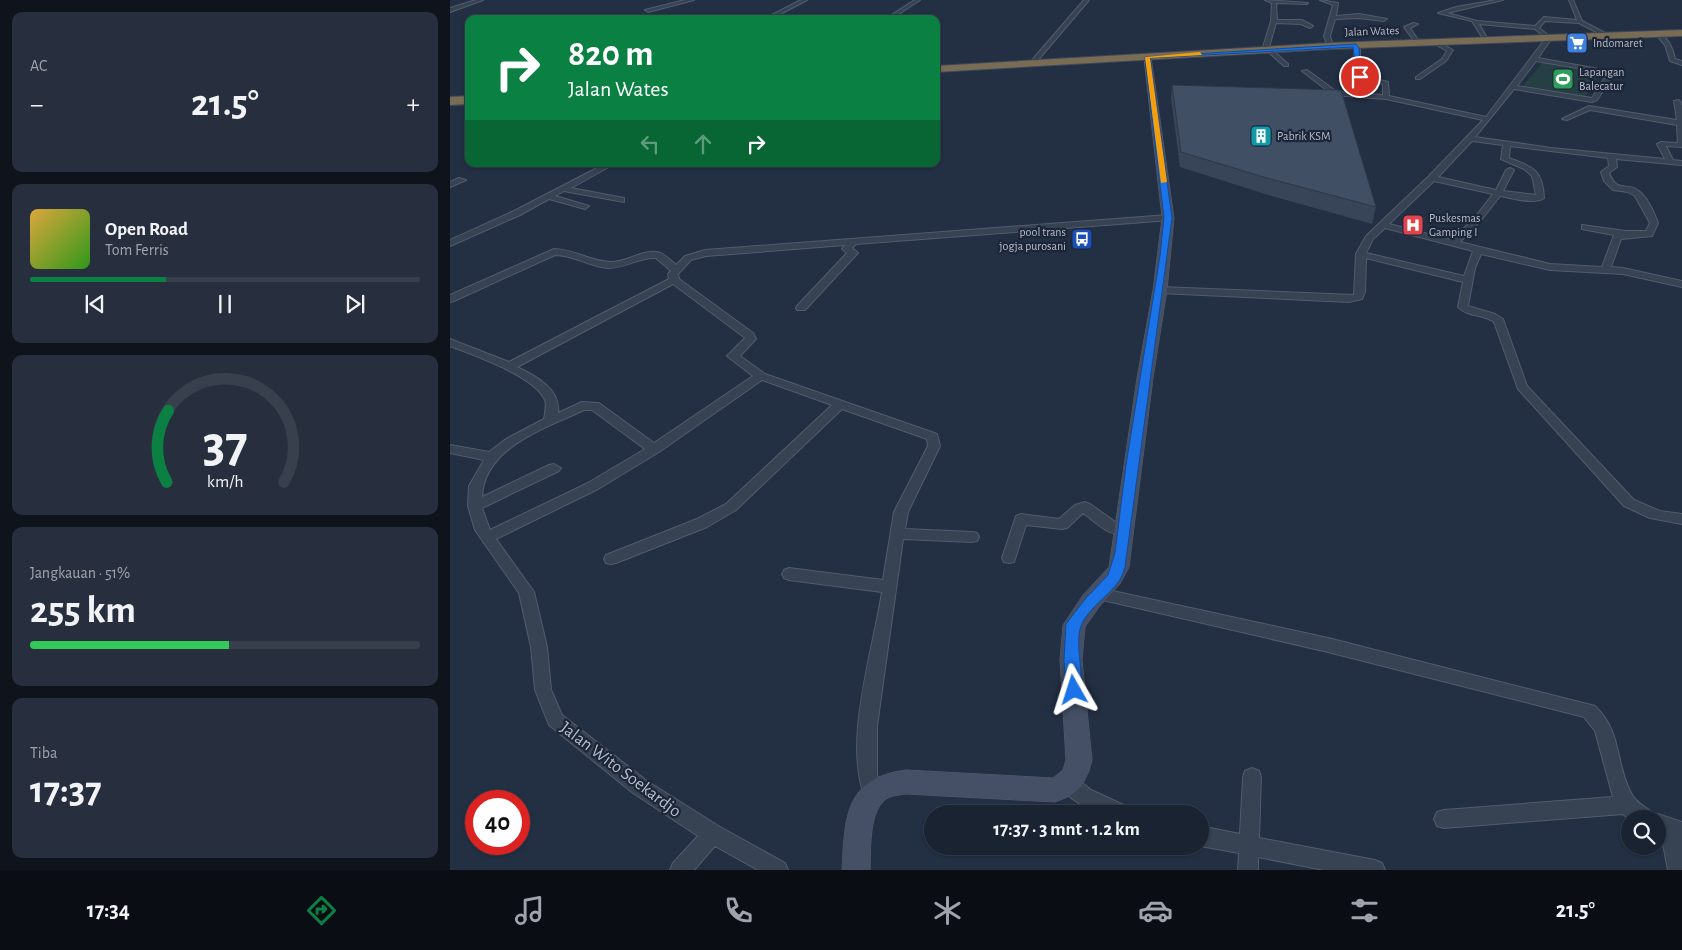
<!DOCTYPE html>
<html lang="id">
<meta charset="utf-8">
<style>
body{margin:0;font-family:"Alegreya Sans",sans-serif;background:#272f3e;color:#f1f3f6;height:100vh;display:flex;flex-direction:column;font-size:19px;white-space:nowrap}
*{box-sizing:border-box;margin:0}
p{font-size:16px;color:#9fa4ac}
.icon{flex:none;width:28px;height:28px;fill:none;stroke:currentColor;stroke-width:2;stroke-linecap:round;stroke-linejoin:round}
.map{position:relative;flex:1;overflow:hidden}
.side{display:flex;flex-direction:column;gap:12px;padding:12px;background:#0e131c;width:450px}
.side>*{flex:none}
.guide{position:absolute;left:15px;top:15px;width:475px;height:152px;border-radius:10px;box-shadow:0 1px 4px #0004,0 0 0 1px #38404d;background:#0b8043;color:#fff;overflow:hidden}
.tools{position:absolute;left:1171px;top:810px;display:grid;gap:10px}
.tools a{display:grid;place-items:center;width:45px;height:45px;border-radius:50%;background:#1a2332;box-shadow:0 1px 4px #0004,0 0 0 1px #38404d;font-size:25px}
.speed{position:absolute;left:15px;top:790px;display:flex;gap:10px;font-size:25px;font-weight:700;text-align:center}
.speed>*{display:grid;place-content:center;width:65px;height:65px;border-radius:50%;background:#1a2332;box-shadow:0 1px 4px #0004,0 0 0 1px #38404d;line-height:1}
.speed .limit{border:8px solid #d22;background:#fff;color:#111}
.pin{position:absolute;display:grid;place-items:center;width:42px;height:42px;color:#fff;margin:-21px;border:2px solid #fff;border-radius:50%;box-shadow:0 1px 5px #0007}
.me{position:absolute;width:55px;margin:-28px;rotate:354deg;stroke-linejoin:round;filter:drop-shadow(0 0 4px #0008)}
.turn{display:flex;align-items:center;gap:18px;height:105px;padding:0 20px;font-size:22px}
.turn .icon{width:65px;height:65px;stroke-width:2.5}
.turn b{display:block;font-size:35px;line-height:42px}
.lanes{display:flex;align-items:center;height:48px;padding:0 20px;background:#0003;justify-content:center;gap:25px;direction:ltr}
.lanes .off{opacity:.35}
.big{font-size:38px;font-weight:600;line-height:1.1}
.side .card{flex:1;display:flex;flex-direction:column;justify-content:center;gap:8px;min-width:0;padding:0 18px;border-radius:10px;background:#272f3e}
.side .dial{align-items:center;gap:0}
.dial svg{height:130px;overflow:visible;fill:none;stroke:#38404d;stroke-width:7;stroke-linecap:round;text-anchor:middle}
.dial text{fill:#f1f3f6;stroke:none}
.song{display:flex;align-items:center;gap:15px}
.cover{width:60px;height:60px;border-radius:8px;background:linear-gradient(135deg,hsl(40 70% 55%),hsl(110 70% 35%))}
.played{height:5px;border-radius:2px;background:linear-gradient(90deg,#0b8043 35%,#38404d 35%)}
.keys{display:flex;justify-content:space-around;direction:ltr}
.heat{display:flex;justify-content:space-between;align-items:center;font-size:28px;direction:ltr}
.charge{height:8px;border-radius:4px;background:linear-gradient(90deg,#34c759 51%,#38404d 0)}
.trip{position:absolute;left:474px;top:805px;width:285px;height:50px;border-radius:25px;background:#1a2332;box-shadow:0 1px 4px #0004,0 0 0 1px #38404d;font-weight:600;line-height:50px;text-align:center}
.tabs{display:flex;height:80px;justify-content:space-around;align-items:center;background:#0a0e14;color:#9fa4ac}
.tabs .icon{width:35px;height:35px}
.tabs .active{color:#0b8043}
.tabs b{font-size:22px;color:#f1f3f6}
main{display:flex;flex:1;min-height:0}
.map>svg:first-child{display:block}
</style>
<main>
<section class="side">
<div class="card"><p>AC</p>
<div class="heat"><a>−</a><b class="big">21.5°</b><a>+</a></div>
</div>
<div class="card">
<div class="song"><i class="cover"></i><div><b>Open Road</b><p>Tom Ferris</p></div></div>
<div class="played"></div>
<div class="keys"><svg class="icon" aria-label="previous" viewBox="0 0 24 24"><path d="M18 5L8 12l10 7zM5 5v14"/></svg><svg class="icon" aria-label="pause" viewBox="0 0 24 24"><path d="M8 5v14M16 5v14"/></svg><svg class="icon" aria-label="next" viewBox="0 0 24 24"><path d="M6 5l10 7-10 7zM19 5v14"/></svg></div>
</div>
<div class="card dial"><svg viewBox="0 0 100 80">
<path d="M14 69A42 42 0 1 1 86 69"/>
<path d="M14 69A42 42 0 0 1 15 25" stroke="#0b8043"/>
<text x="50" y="56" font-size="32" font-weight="700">37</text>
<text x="50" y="72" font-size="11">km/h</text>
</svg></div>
<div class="card"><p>Jangkauan · 51%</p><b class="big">255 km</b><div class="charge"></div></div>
<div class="card"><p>Tiba</p><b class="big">17:37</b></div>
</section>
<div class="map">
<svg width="1232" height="870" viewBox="0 0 1232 870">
<rect width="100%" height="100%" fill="#232f43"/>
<!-- green -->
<path fill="#253f44" d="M1093 62 1152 71 1135 97 1072 87Z"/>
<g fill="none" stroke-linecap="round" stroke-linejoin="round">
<!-- street casing -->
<g stroke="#525d6c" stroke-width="2">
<g id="street">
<path d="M26 0H33L0 12V8Z"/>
<path d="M235 0H244L198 12 195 10Z"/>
<path d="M351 0H357L321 19H314Z"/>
<path d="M465 0H470L441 19H435Z"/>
<path d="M634 0H639L588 60 587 64H583V59Z"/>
<path d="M815 0 858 3 856 4 826 3 827 20H852L863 26 860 28 851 24 826 23 819 47 838 64V66H834L813 47 821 21 822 3Z"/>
<path d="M870 0 888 3 886 16 909 14 937 19 934 21 909 18 885 19 880 36 883 46 878 47 874 36 883 5Z"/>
<path d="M1046 0H1053L997 13 1027 21 1085 26 1094 17 1127 20 1119 0H1123L1132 21 1159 35 1154 36 1129 23 1095 21 1089 28 1102 38 1088 58 1165 72 1147 100 1142 102 1064 89 1025 137 1101 148 1215 159 1207 144 1211 142 1228 143 1227 125 1140 110 1117 120 1112 119 1139 106 1227 120 1224 101 1229 100 1232 105V147L1216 146 1223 160 1232 161V165L1166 159 1167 167 1159 173C1168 195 1177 180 1190 192 1199 200 1204 213 1208 223L1202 236 1171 239 1161 267 1173 268 1232 281V287L1173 274 1100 270 1031 254 1025 268 1018 306 1045 314 1053 319 1077 386 1184 500 1210 511 1232 514V524L1200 518 1174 506 1068 389 1044 322C1033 314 1018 317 1008 307L1013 282 916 258 915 292 912 299 899 302 710 293 705 290 710 287 904 295 906 254 916 236 979 176 1033 120 936 99 883 95 852 71 857 70 887 92 933 95V84L907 77 904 65V48L901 45 904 43 910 47V65L913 76 938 82 939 96 1036 117 1096 38 1085 29 1029 24 1038 40 1035 42 1022 21 988 13 1006 7ZM1086 61 1158 73 1142 98 1067 86ZM1022 141 1053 145 1051 159 1074 169 1082 176 1086 195 1053 191 1064 170 1060 168 1056 170 1046 190 988 177ZM1060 146 1158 158 1159 166 1151 172 1154 181 1163 190 1178 192 1185 196 1200 223 1196 231H1175L1132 225V229L1164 235 1152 267 1100 264 1010 242 1032 219 1050 196C1062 198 1084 205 1094 198 1093 170 1083 167 1059 158ZM984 181 1043 194 1026 216 1002 240 939 224ZM935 228 1023 251 1014 276 916 253 923 239Z"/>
<path d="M963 23 968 24 960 28 970 43 967 45 954 27Z"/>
<path d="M1205 33C1217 34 1223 48 1225 59L1232 61V65L1220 61 1215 45Z"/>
<path d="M983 41H987L1003 50 996 61 970 79H966V77L992 59 997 51 983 43Z"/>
<path d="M155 164H164L121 188 174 198V202L114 191 105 196 139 206 135 209 99 199 70 215 0 246V240L64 211Z"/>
<path d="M9 178 16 180 0 187V182Z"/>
<path d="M718 215 722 218 721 220 406 244 402 248 408 253 406 255 355 310H347L346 308 347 306 397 253 392 249 395 245 256 256 241 260 228 274 229 279 303 333 306 339 290 356 315 374 487 434 490 446 458 512 455 529 522 532 527 533 529 537 527 541 522 542 453 539 427 726V774L432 794 430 800 423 803 416 800C392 744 423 651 432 592L339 580 334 578 332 574 334 570 339 568 433 580 444 512 478 446 477 439 392 409 286 510 257 527 166 563 161 564 156 563 154 559 156 555 247 519 276 504 382 405 312 380 209 452 148 489 46 539 84 592 97 647 101 690 112 715 197 781 270 827 335 863 338 870H308L265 846 244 870H220L223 863 248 836 183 793 99 725 85 690 81 647 69 593 25 530 18 506 19 486 34 460 0 453V445L39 452 56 439 94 419C95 413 97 406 95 400 85 376 23 355 0 346V339L59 362 219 279 218 274 221 271 206 258C189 257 176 268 159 268 140 267 124 255 105 255L4 301 0 302V295L104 249C124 249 141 262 161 262 177 262 191 250 207 252 214 253 221 261 226 265L235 256 255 250ZM223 284 294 337 295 338 277 356 303 376 204 443 149 403 132 402 108 413C111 389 86 376 67 367ZM134 410H142L195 449 138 483 40 530 32 508 109 471 111 468 104 464 99 465 32 497C34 447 96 428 134 410Z"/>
<path d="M635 502 640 504 668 524 679 526 681 530 679 534C661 539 647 523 633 513L617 528 612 529 576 525 564 562 559 563 554 562 552 558 566 516 571 514 609 519 625 505Z"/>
<path d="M649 588 878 638 1145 706C1172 732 1165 761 1180 791 1186 805 1199 807 1204 815L1208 814 1232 822V870H1218L1211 833 1208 832V819H1180V820L1173 814 994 828 987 826 984 819 987 812 994 810 1163 797 1145 731 1134 717 878 652 644 598 641 594 644 590Z"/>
<path d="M802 768 809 771 811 777 809 838 925 860 932 863 935 870H874L808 857V870H788L789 853 750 846V826L790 834 793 777 795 771Z"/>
<path d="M619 775 626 778 641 790 678 807 680 814C671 814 661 815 652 814 639 812 615 796 610 784L612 778Z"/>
</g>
</g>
<!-- secondary casing -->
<g stroke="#525d6c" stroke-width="1">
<path id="secondary" d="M694 55 701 57 724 218 717 290 703 378 679 567 670 584 649 607 635 627 632 660 642 760 639 771 631 787 620 796 605 802 456 794C451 795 445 795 440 797 418 806 421 850 420 870H392C395 818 394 778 456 770L603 778 613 770 616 760 610 660 613 625 633 595 659 567 687 378 703 290 712 218Z"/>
</g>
<!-- highway casing -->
<g stroke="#3f4959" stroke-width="2">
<g id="highway">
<path d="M1232 30V36L880 49 486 72V66L880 43Z"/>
<path d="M19 96V104L0 105V97Z"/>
</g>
</g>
<!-- street -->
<use href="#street" fill="#374252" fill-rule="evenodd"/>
<!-- secondary -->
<use href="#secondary" fill="#455066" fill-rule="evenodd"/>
<!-- highway -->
<use href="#highway" fill="#796c54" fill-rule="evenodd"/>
</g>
<!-- wall -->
<g fill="#384457">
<path d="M722 85 926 207 922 224 815 194 730 167 721 99Z"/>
<path d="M975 218 974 222 969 230 954 226 955 221Z"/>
</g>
<!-- shaded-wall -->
<path fill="#2e3747" d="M975 218 974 222 969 230 970 225Z"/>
<!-- building -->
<g fill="#414f65" stroke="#2e3747">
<path d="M722 85 891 90 926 207 817 178 731 152Z"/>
<path d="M960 214 975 218 970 225 955 221Z"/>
</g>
<!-- route -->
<path fill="#1a73e8" stroke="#114b97" d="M906 44 909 48 910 65 913 77 910 79 907 77 903 47 700 58 722 218 675 567C673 572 672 577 669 581 658 597 638 608 631 626 624 644 636 680 629 695L624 696 619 695 616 690 614 660 616 624 636 598 658 575 665 553 676 465 710 256 714 218 695 57Z"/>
<!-- slow -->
<path fill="#f59e0b" d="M750 52 752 55 700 58 717 182 711 183 695 57Z"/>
<!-- icons -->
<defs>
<g id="supermarket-square" transform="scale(1.125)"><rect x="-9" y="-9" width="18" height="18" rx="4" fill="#3f7fe0" stroke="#1c2637"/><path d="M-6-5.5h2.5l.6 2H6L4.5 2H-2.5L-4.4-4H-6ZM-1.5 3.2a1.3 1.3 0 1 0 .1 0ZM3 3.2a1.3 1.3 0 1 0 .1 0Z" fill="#fff"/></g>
<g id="stadium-square" transform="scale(1.125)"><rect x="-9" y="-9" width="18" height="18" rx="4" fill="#2e9e5b" stroke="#1c2637"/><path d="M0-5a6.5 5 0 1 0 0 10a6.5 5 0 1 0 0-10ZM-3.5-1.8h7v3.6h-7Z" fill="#fff"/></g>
<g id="building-square" transform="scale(1.125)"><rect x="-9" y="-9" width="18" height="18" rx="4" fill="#0f9aa8" stroke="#1c2637"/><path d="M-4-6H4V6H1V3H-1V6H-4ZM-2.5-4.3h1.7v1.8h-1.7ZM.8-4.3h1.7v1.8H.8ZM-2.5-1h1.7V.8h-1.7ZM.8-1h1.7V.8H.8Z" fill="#fff"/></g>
<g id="hospital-square" transform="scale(1.125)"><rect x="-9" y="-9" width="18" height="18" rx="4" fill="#e0444e" stroke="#1c2637"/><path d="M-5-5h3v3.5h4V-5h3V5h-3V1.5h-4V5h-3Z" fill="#fff"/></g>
<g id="bus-square" transform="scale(1.125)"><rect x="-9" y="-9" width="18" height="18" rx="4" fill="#1a4fb4" stroke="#1c2637"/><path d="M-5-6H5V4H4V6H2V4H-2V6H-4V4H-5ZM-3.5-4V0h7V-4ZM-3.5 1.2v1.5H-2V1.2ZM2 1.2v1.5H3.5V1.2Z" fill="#fff"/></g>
</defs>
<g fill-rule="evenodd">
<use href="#supermarket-square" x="1127" y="43"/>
<use href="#stadium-square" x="1113" y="79"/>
<use href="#building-square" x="811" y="136"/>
<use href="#hospital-square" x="963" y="225"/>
<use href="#bus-square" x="632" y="239"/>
</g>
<g text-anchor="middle" stroke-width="4.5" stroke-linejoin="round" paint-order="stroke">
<!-- far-street labels -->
<g font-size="12" fill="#b4bdcc" stroke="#1c2637">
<text transform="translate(922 31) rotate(-2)" y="4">Jalan Wates</text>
</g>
<!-- far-poi labels -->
<g font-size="12" fill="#b4bdcc" stroke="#1c2637" text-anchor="start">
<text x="1143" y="47">Indomaret</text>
<text x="1129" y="76">Lapangan<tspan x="1129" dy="14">Balecatur</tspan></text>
<text x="827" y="140">Pabrik KSM</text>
<text x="979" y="222">Puskesmas<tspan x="979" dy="14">Gamping I</tspan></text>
<text x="616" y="236" text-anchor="end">pool trans<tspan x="616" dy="14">jogja purosani</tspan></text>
</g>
<!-- near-street labels -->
<g font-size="18" fill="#b4bdcc" stroke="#1c2637">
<text transform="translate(171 769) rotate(37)" y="6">Jalan Wito Soekardjo</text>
</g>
</g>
</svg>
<div class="tools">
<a><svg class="icon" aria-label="search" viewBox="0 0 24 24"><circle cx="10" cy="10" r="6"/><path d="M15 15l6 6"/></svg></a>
</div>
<div class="speed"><div class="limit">40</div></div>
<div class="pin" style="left:910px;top:77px;background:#d93025"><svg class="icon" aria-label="arrive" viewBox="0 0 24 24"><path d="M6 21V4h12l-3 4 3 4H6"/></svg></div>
<svg class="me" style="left:624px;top:690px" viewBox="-20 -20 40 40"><path d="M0-17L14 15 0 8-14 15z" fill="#1a73e8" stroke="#fff" stroke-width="4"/></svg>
<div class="trip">17:37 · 3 mnt · 1.2 km</div>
<div class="guide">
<div class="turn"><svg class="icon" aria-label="right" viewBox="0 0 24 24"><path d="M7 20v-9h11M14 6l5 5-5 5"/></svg><div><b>820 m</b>Jalan Wates</div></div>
<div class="lanes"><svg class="icon off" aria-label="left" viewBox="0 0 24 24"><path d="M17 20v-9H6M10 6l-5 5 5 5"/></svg><svg class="icon off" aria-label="ahead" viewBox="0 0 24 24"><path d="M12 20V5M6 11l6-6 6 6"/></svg><svg class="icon" aria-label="right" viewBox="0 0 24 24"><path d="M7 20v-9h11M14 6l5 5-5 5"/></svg></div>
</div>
</div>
</main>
<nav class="tabs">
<b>17:34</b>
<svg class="icon active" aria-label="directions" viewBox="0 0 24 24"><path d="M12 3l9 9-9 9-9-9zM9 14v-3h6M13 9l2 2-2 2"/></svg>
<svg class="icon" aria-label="music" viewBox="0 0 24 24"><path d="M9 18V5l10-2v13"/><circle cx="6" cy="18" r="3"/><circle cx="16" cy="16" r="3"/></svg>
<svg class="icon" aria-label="phone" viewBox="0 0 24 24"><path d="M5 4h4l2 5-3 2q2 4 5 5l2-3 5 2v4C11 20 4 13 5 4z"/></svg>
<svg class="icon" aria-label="climate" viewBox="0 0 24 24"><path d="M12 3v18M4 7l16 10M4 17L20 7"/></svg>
<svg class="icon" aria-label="car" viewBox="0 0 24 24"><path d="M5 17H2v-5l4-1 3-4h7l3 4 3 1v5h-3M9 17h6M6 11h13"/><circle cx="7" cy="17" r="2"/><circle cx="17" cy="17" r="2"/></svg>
<svg class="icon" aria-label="filters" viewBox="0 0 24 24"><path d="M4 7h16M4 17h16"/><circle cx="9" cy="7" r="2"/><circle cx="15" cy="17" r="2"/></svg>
<b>21.5°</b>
</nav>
